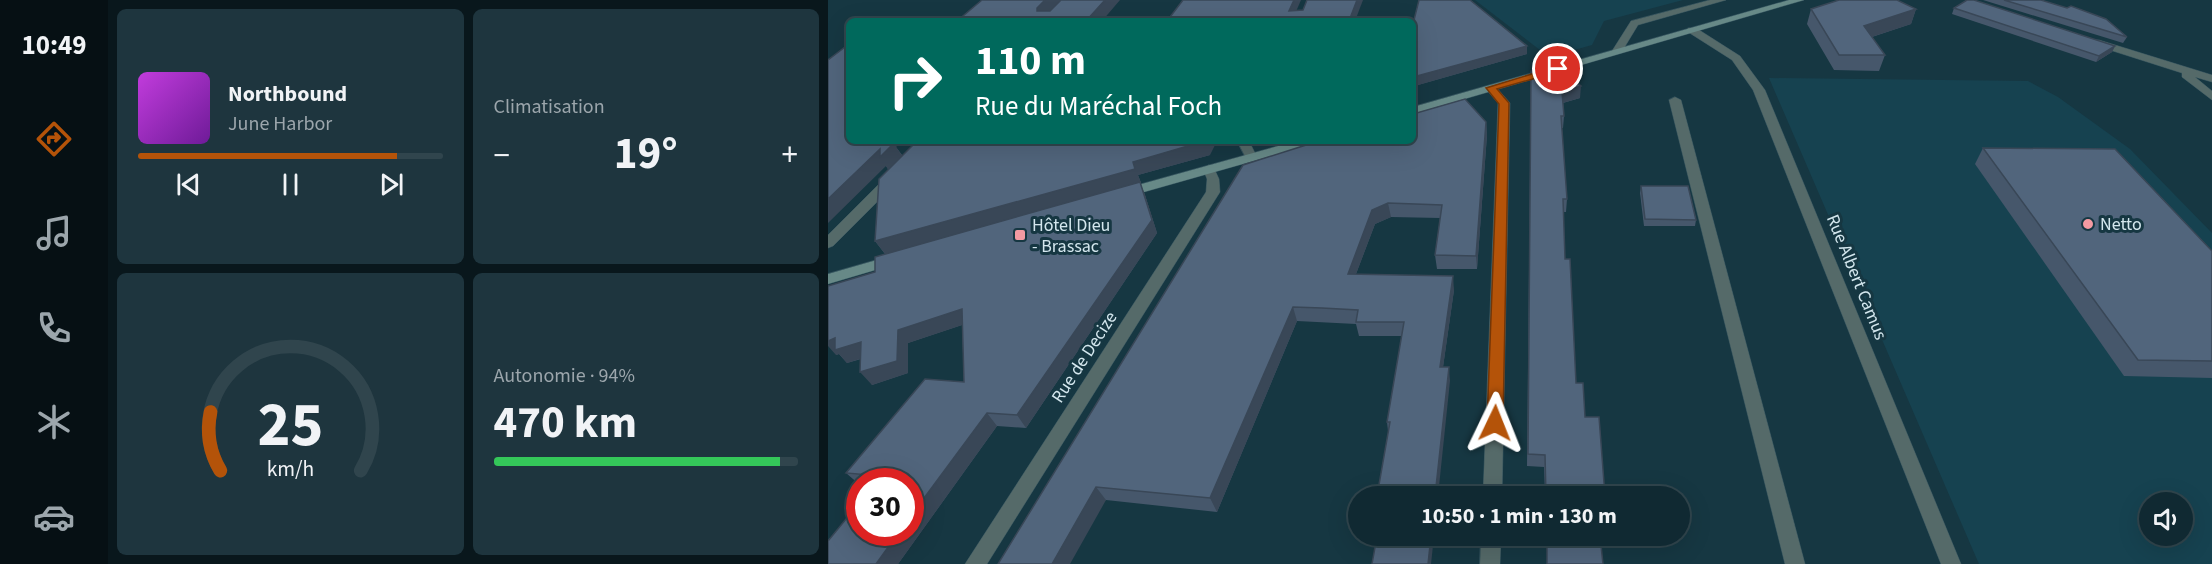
<!DOCTYPE html>
<html lang="fr">
<meta charset="utf-8">
<style>
body{margin:0;font-family:"Source Sans 3",sans-serif;background:#1e353e;color:#f1f3f6;height:100vh;display:flex;flex-direction:column;font-size:22px;white-space:nowrap}
*{box-sizing:border-box;margin:0}
p{font-size:20px;color:#9ca6ac}
.icon{flex:none;width:33px;height:33px;fill:none;stroke:currentColor;stroke-width:2;stroke-linecap:round;stroke-linejoin:round}
.map{position:relative;flex:1;overflow:hidden}
.panel{display:flex;flex-direction:column;gap:9px;padding:9px;background:#09171c;width:720px}
.panel>*{flex:none}
.top-card{position:absolute;left:18px;top:18px;width:570px;height:126px;border-radius:9px;box-shadow:0 6px 24px #0002,0 0 0 2px #30454d;background:#00695c;color:#fff;overflow:hidden}
.buttons{position:absolute;left:1311px;top:492px;display:grid;gap:12px}
.buttons a{display:grid;place-items:center;width:54px;height:54px;border-radius:50%;background:#102932;box-shadow:0 6px 24px #0002,0 0 0 2px #30454d;font-size:30px}
.speed{position:absolute;left:18px;top:468px;display:flex;gap:12px;font-size:30px;font-weight:700;text-align:center}
.speed>*{display:grid;place-content:center;width:78px;height:78px;border-radius:50%;background:#102932;box-shadow:0 6px 24px #0002,0 0 0 2px #30454d;line-height:1}
.speed .limit{border:9px solid #d22;background:#fff;color:#111}
.pin{position:absolute;display:grid;place-items:center;width:51px;height:51px;color:#fff;margin:-26px;border:3px solid #fff;border-radius:50%;box-shadow:0 2px 6px #0007}
.me{position:absolute;width:66px;margin:-33px;rotate:2deg;stroke-linejoin:round;filter:drop-shadow(0 0 4px #0008)}
.turn{display:flex;align-items:center;gap:21px;height:126px;padding:0 30px;font-size:27px}
.turn .icon{width:78px;height:78px;stroke-width:2.5}
.turn b{display:block;font-size:42px;line-height:51px}
.big{font-size:45px;font-weight:700;line-height:1.1}
.panel .card{flex:1;display:flex;flex-direction:column;justify-content:center;gap:9px;min-width:0;padding:0 21px;border-radius:9px;background:#1e353e}
.panel .dial{align-items:center;gap:0}
.dial svg{height:156px;overflow:visible;fill:none;stroke:#30454d;stroke-width:7;stroke-linecap:round;text-anchor:middle}
.dial text{fill:#f1f3f6;stroke:none}
.song{display:flex;align-items:center;gap:18px}
.cover{width:72px;height:72px;border-radius:9px;background:linear-gradient(135deg,hsl(290 70% 55%),hsl(280 70% 35%))}
.played{height:6px;border-radius:3px;background:linear-gradient(90deg,#b45309 85%,#30454d 85%)}
.keys{display:flex;justify-content:space-around;direction:ltr}
.heat{display:flex;justify-content:space-between;align-items:center;font-size:33px;direction:ltr}
.charge{height:9px;border-radius:4px;background:linear-gradient(90deg,#34c759 94%,#30454d 0)}
.panel .tiles{flex:1;display:grid;gap:9px;grid-template-columns:repeat(2,1fr)}
.trip{position:absolute;left:520px;top:486px;width:342px;height:60px;border-radius:30px;background:#102932;box-shadow:0 6px 24px #0002,0 0 0 2px #30454d;font-weight:700;line-height:60px;text-align:center}
main{display:flex;flex:1;min-height:0}
.dock{display:flex;flex-direction:column;width:108px;justify-content:space-around;align-items:center;background:#061014;color:#9ca6ac}
.dock .icon{width:42px;height:42px}
.dock .on{color:#b45309}
.dock b{font-size:27px;color:#f1f3f6}
.map>svg:first-child{display:block}
</style>
<main>
<nav class="dock">
<b>10:49</b>
<svg class="icon on" aria-label="directions" viewBox="0 0 24 24"><path d="M12 3l9 9-9 9-9-9zM9 14v-3h6M13 9l2 2-2 2"/></svg>
<svg class="icon" aria-label="music" viewBox="0 0 24 24"><path d="M9 18V5l10-2v13"/><circle cx="6" cy="18" r="3"/><circle cx="16" cy="16" r="3"/></svg>
<svg class="icon" aria-label="phone" viewBox="0 0 24 24"><path d="M5 4h4l2 5-3 2q2 4 5 5l2-3 5 2v4C11 20 4 13 5 4z"/></svg>
<svg class="icon" aria-label="climate" viewBox="0 0 24 24"><path d="M12 3v18M4 7l16 10M4 17L20 7"/></svg>
<svg class="icon" aria-label="car" viewBox="0 0 24 24"><path d="M5 17H2v-5l4-1 3-4h7l3 4 3 1v5h-3M9 17h6M6 11h13"/><circle cx="7" cy="17" r="2"/><circle cx="17" cy="17" r="2"/></svg>
</nav>
<section class="panel">
<div class="tiles">
<div class="card">
<div class="song"><i class="cover"></i><div><b>Northbound</b><p>June Harbor</p></div></div>
<div class="played"></div>
<div class="keys"><svg class="icon" aria-label="previous" viewBox="0 0 24 24"><path d="M18 5L8 12l10 7zM5 5v14"/></svg><svg class="icon" aria-label="pause" viewBox="0 0 24 24"><path d="M8 5v14M16 5v14"/></svg><svg class="icon" aria-label="next" viewBox="0 0 24 24"><path d="M6 5l10 7-10 7zM19 5v14"/></svg></div>
</div>
<div class="card"><p>Climatisation</p>
<div class="heat"><a>−</a><b class="big">19°</b><a>+</a></div>
</div>
<div class="card dial"><svg viewBox="0 0 100 80">
<path d="M14 69A42 42 0 1 1 86 69"/>
<path d="M14 69A42 42 0 0 1 9 39" stroke="#b45309"/>
<text x="50" y="56" font-size="32" font-weight="700">25</text>
<text x="50" y="72" font-size="11">km/h</text>
</svg></div>
<div class="card"><p>Autonomie · 94%</p><b class="big">470 km</b><div class="charge"></div></div>
</div>
</section>
<div class="map">
<svg width="1384" height="564" viewBox="0 0 1384 564">
<rect width="100%" height="100%" fill="#163742"/>
<!-- built -->
<g fill="#164250" fill-rule="evenodd">
<path d="M647 0H855L776 21 764 45 721 57Z"/>
<path d="M941 78 1200 81 1230 97 1302 149 1384 233V564H1151ZM1322 502H1354V536H1322Z"/>
</g>
<g fill="none" stroke-linecap="round" stroke-linejoin="round">
<!-- service casing -->
<g stroke="#34535e" stroke-width="1">
<g id="service">
<path d="M882 0H898L810 25 793 53 784 51 803 21Z"/>
<path d="M847 97 853 100 977 564H957L841 100Z"/>
</g>
</g>
<!-- minor casing -->
<g stroke="#34535e" stroke-width="1">
<g id="minor">
<path d="M860 28H868L912 56 937 90 1133 564H1113L925 90 904 60 860 32Z"/>
<path d="M1263 40H1271L1384 75V82L1367 77 1384 91V100L1354 77V73L1263 44Z"/>
<path d="M663 85 667 86 682 103 674 496H655L670 103 657 88Z"/>
<path d="M409 141H421L429 157 427 160H419Z"/>
<path d="M381 165 385 166 391 179 392 192 159 564H137L378 192 379 179 375 169Z"/>
<path d="M64 175 69 176 70 179 69 182 5 246 0 248V235L59 176Z"/>
<path d="M653 536H673L672 564H652Z"/>
</g>
</g>
<!-- secondary casing -->
<g stroke="#34535e" stroke-width="1">
<g id="secondary">
<path d="M961 0H976L585 114V107Z"/>
<path d="M468 141H487L485 144 302 196 297 197 290 193 292 190Z"/>
<path d="M66 255 71 257 73 260 71 263 0 284V274Z"/>
</g>
</g>
<!-- service -->
<use href="#service" fill="#556a69" fill-rule="evenodd"/>
<!-- minor -->
<use href="#minor" fill="#556a69" fill-rule="evenodd"/>
<!-- secondary -->
<use href="#secondary" fill="#678987" fill-rule="evenodd"/>
</g>
<!-- wall -->
<g fill="#46576b">
<path d="M1155 0H1213L1299 37 1295 43Z"/>
<path d="M1126 8 1287 46 1284 52 1268 62 1124 14Z"/>
<path d="M983 9H1088L1083 24 1044 37 1057 55 1051 71 1006 70 979 24Z"/>
<path d="M585 24 699 54 590 85 585 80Z"/>
<path d="M703 71 752 98 735 103 736 116 735 128H733L739 199 738 212H735L737 259 748 383 777 496H717L716 467 699 466Z"/>
<path d="M658 122 659 135 649 269H609L607 255 612 218 563 217 547 224 528 274 626 290 615 367 622 381 560 431 559 422 574 336H531L528 324 469 321 389 512 278 500 170 564 474 146 473 141H585Z"/>
<path d="M68 147 74 155H382L310 175 313 183H312L317 195 329 233 198 428 169 426 70 564H0L82 482H32V485L18 473 136 382 134 325 80 343V373L44 385 33 359 19 363 11 354 8 355 47 272 57 254 47 241 60 169 58 166Z"/>
<path d="M1155 148 1384 251V378L1296 376 1147 164Z"/>
<path d="M813 186 868 220 867 226H816L812 193Z"/>
</g>
<!-- shaded-wall -->
<g fill="#394757">
<path d="M217 0H235L214 19 209 11V8Z"/>
<path d="M277 0H292L274 21H258Z"/>
<path d="M466 0H473L464 21 461 11Z"/>
<path d="M529 0H535L527 21H521Z"/>
<path d="M1088 9 1083 24 1031 41 1036 26Z"/>
<path d="M699 46V54L590 85 589 76Z"/>
<path d="M1287 46 1284 52 1268 62 1271 56Z"/>
<path d="M753 86 752 98 734 103V92Z"/>
<path d="M658 122 659 135 649 269 648 256Z"/>
<path d="M52 141H74L68 147 75 157 61 171 58 166 0 223V199Z"/>
<path d="M377 141H389L382 155 310 175 313 183H312L317 195 329 233 198 428 189 415 324 220 58 255 47 241 305 162Z"/>
<path d="M560 203 563 217 547 224 523 287 520 274 544 210Z"/>
<path d="M625 276 626 290 613 381 612 367Z"/>
<path d="M465 307 469 321 389 512 382 498Z"/>
<path d="M134 309 143 322 80 343V373L44 385 32 372 70 330Z"/>
<path d="M7 338 33 342 44 355 19 363 11 354 8 355 0 346V341Z"/>
<path d="M621 367 622 381 610 496H607Z"/>
<path d="M159 413 169 426 70 564H48L71 532H82V517Z"/>
<path d="M268 487 278 500 242 564H224Z"/>
<path d="M603 536H606L603 564H600Z"/>
</g>
<!-- building -->
<g fill="#51657c" stroke="#394757" stroke-width="1.5">
<path d="M154 0H217L209 8V11H222L233 0H277L258 21H129Z"/>
<path d="M355 0H466L461 11 475 10 479 0H529L521 21H339Z"/>
<path d="M591 0H642L699 46 589 76 585 73V24Z"/>
<path d="M1011 0H1069L1088 9 1036 26 1057 55H1011L983 9Z"/>
<path d="M1139 0H1146L1287 46 1271 56 1126 8Z"/>
<path d="M1176 0H1213L1239 8 1243 6 1278 19 1299 37Z"/>
<path d="M21 44V141H52L49 143H66L52 157V149L0 199V60Z"/>
<path d="M725 64 753 86 734 92 736 116H733L739 199H735L737 259H742L748 383H755L757 417H771L777 496H718L717 455 700 454 703 71Z"/>
<path d="M637 99 658 122 648 256 607 255 614 205 560 203 544 210 520 274 625 276 612 367H621L607 496H549L562 422H559L576 322H528L530 310 494 308 465 307 382 498 268 487 224 564H170L415 165 478 145 475 141H585V114Z"/>
<path d="M132 141H377L305 162 307 169 47 241 51 179 86 144H129Z"/>
<path d="M1155 148 1287 149 1384 251V361L1310 360Z"/>
<path d="M312 182 324 220 189 415 159 413 82 517V482H48L53 476 18 473 97 379 136 382 134 309 70 330 69 361 32 372 33 342 7 350V338L0 341V286L47 272V257Z"/>
<path d="M813 186H860L868 220 817 219Z"/>
<path d="M32 502V532H71L48 564H0V541Z"/>
<path d="M549 536H603L600 564H544Z"/>
<path d="M719 536H772L775 564H719Z"/>
</g>
<!-- route -->
<path fill="#b45309" stroke="#753606" stroke-width="1.5" d="M730 66 735 69 733 71 669 89 681 103 675 423 673 428 667 430 661 428 659 423 671 104 658 88Z"/>
<!-- markers -->
<g fill="#f49aa2" stroke="#163742" stroke-width="2">
<circle cx="1260" cy="224" r="6"/>
<rect x="186" y="229" width="12" height="12" rx="3"/>
</g>
<g text-anchor="middle" stroke-width="6" stroke-linejoin="round" paint-order="stroke">
<!-- poi labels -->
<g font-size="18" fill="#d4e7ee" stroke="#163742" text-anchor="start">
<text x="1272" y="230">Netto</text>
<text x="204" y="231">Hôtel Dieu<tspan x="204" dy="21">- Brassac</tspan></text>
</g>
<!-- street labels -->
<g font-size="18" fill="#d4e7ee" stroke="#163742">
<text transform="translate(1029 277) rotate(68)" y="6">Rue Albert Camus</text>
<text transform="translate(256 357) rotate(-57)" y="6">Rue de Decize</text>
</g>
</g>
</svg>
<div class="buttons">
<a><svg class="icon" aria-label="sound" viewBox="0 0 24 24"><path d="M4 9h4l5-4v14l-5-4H4zM17 9q2 3 0 6"/></svg></a>
</div>
<div class="speed"><div class="limit">30</div></div>
<div class="pin" style="left:730px;top:69px;background:#d93025"><svg class="icon" aria-label="arrive" viewBox="0 0 24 24"><path d="M6 21V4h12l-3 4 3 4H6"/></svg></div>
<svg class="me" style="left:667px;top:423px" viewBox="-20 -20 40 40"><path d="M0-17L14 15 0 8-14 15z" fill="#b45309" stroke="#fff" stroke-width="4"/></svg>
<div class="trip">10:50 · 1 min · 130 m</div>
<div class="top-card">
<div class="turn"><svg class="icon" aria-label="right" viewBox="0 0 24 24"><path d="M7 20v-9h11M14 6l5 5-5 5"/></svg><div><b>110 m</b>Rue du Maréchal Foch</div></div>
</div>
</div>
</main>
